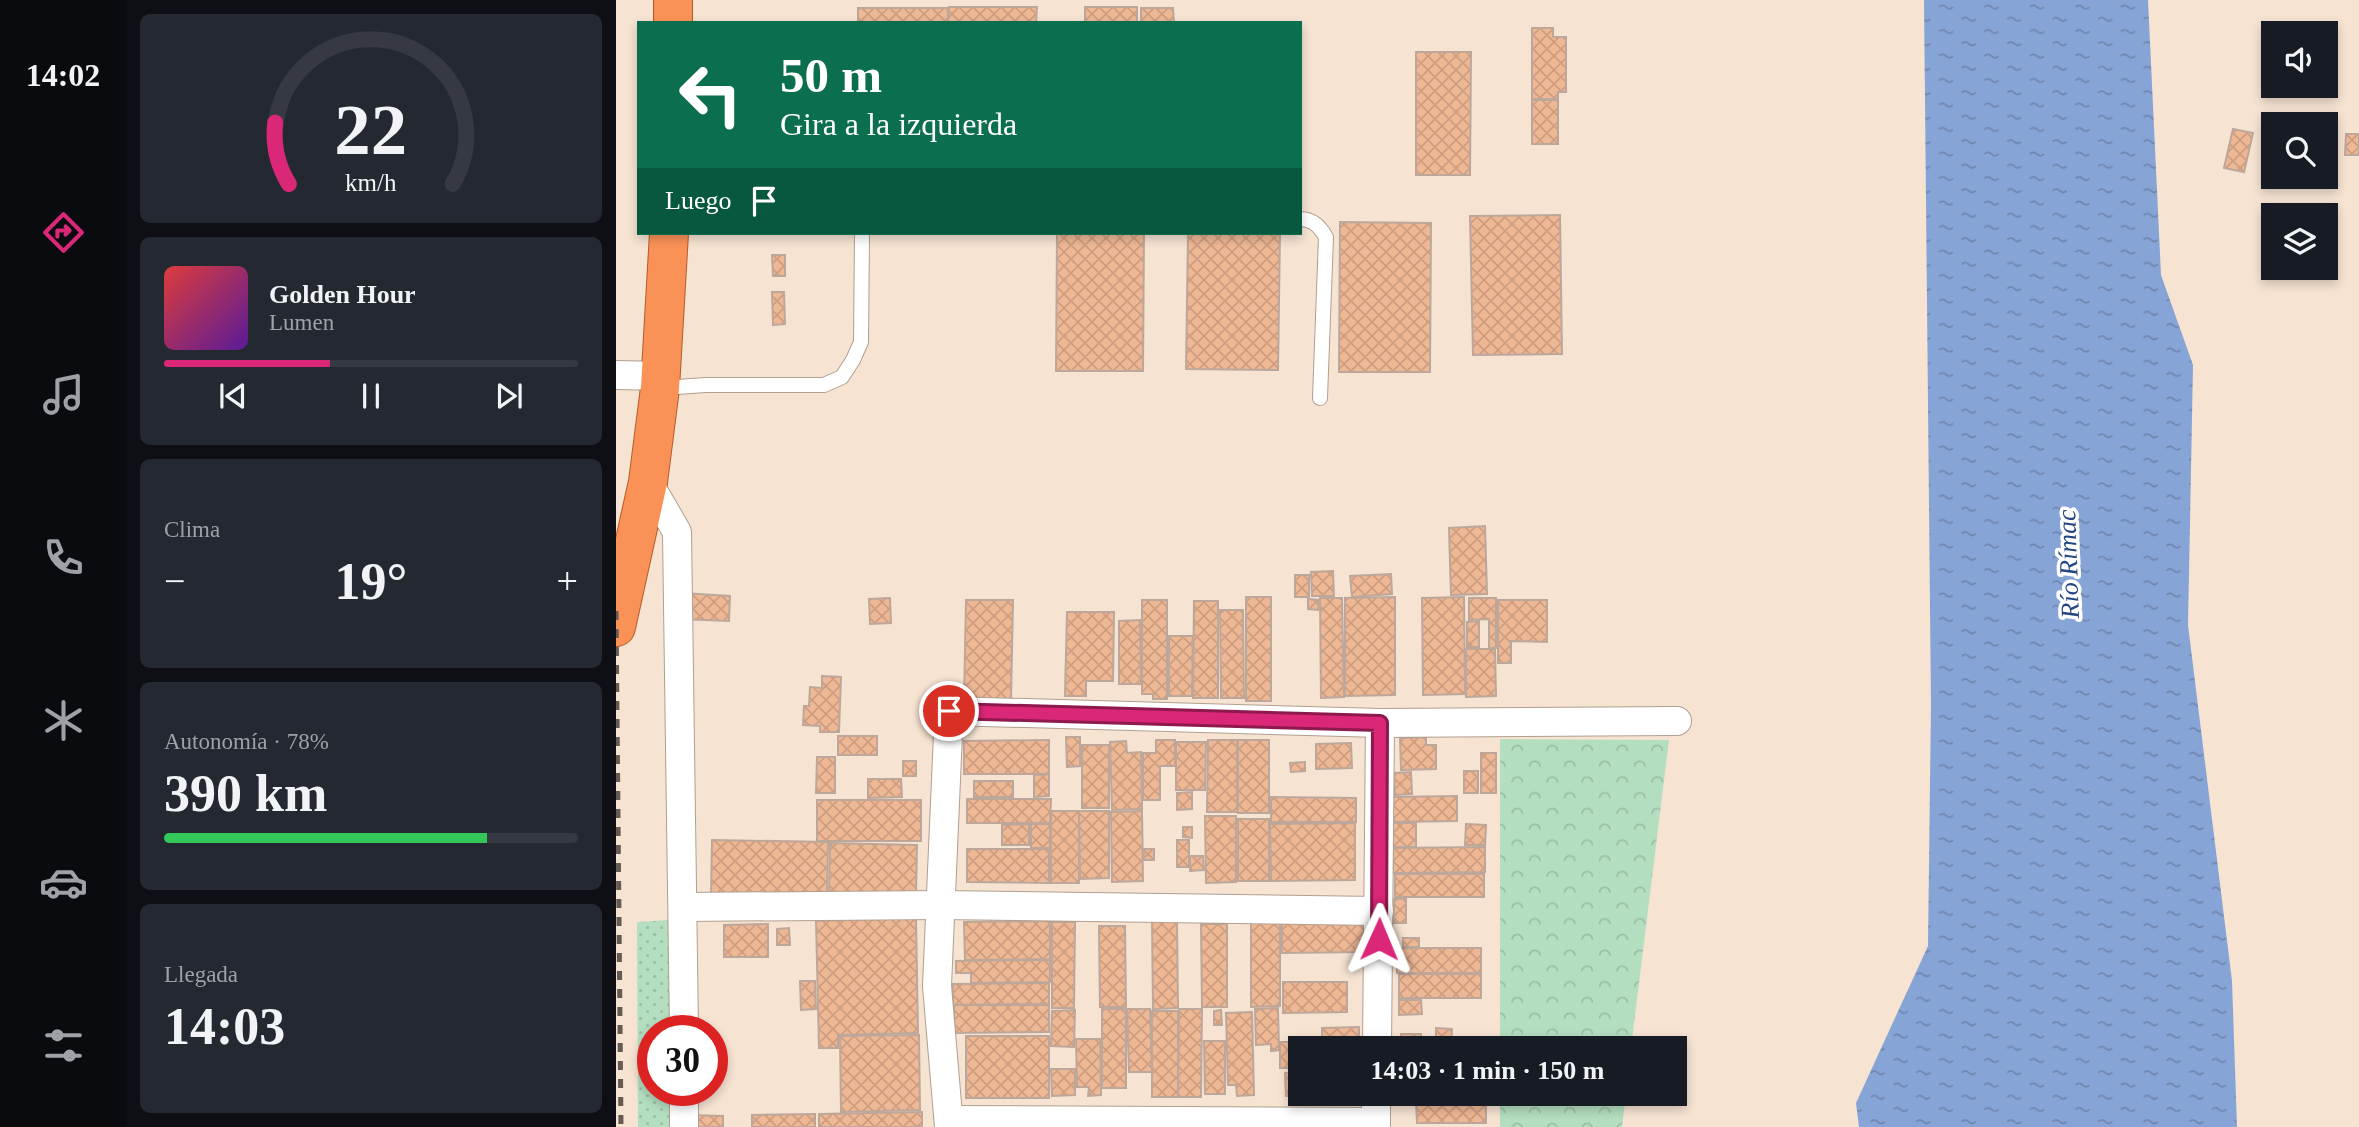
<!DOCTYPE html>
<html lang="es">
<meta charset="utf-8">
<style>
body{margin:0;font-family:Georgia,serif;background:#242831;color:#f1f3f6;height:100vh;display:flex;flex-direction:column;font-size:26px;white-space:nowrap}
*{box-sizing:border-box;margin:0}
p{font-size:23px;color:#9ea1a6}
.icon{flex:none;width:38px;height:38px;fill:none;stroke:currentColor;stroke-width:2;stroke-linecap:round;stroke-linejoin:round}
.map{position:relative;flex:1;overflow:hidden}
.details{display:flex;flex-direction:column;gap:14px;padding:14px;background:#0d0f14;width:490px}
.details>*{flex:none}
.guide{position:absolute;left:21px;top:21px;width:665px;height:214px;border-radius:0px;box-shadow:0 4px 10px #0003;background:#0b6e4f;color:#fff;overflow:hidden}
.buttons{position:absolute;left:1645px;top:21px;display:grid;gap:14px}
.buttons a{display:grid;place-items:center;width:77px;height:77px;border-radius:0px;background:#171b24;box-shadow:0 4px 10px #0003;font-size:35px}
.speed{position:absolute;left:21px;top:1015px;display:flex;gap:14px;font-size:35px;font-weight:700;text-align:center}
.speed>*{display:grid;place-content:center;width:91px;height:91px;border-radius:50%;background:#171b24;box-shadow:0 4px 10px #0003;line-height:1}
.speed .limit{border:10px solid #d22;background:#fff;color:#111}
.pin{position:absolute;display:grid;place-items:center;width:60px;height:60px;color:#fff;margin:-30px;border:4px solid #fff;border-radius:50%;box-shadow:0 2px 7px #0007}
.me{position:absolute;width:77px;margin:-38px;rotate:1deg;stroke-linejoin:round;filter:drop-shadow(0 0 5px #0008)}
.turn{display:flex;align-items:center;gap:24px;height:147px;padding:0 28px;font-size:32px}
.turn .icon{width:91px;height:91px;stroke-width:2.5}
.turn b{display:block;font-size:49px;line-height:60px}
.then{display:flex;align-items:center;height:66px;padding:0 28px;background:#0003;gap:14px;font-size:26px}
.big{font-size:52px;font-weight:600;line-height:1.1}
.details .tile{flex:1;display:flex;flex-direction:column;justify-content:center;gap:10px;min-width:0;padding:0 24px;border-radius:10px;background:#242831}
.details .dial{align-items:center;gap:0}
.dial svg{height:182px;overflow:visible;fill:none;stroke:#363941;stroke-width:7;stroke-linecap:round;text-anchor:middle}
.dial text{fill:#f1f3f6;stroke:none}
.song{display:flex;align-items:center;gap:21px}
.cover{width:84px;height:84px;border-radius:10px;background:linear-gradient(135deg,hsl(0 70% 55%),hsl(270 70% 35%))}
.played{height:7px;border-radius:4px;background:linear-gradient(90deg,#db2777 40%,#363941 40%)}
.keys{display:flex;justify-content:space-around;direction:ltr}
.heat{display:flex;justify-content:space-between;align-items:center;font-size:38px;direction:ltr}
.charge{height:10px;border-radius:5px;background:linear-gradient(90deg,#34c759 78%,#363941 0)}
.trip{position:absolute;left:672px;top:1036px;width:399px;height:70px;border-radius:0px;background:#171b24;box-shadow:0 4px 10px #0003;font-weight:600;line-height:70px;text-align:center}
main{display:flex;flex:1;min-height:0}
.tab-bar{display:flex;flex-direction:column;width:126px;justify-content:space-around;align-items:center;background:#090b0e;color:#9ea1a6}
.tab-bar .icon{width:49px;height:49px}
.tab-bar .selected{color:#db2777}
.tab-bar b{font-size:32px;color:#f1f3f6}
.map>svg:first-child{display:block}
</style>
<main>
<nav class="tab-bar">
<b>14:02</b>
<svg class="icon selected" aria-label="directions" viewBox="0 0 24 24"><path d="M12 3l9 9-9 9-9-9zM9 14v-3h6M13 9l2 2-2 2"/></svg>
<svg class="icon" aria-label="music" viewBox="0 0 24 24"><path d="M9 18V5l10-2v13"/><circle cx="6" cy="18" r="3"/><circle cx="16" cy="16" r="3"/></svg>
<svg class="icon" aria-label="phone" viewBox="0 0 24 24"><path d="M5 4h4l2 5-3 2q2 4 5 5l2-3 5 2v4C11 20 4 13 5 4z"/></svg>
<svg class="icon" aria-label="climate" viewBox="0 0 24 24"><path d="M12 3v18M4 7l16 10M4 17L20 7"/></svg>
<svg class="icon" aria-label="car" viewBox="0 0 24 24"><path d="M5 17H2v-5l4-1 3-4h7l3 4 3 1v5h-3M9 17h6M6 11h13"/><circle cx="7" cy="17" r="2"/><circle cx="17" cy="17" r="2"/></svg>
<svg class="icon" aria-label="filters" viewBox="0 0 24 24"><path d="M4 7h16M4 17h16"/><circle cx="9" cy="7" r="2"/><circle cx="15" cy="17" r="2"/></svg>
</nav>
<section class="details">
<div class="tile dial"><svg viewBox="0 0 100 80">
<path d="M14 69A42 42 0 1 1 86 69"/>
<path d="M14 69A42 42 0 0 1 8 42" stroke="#db2777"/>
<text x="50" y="56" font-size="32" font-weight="700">22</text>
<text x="50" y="72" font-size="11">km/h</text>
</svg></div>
<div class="tile">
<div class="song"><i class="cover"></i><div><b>Golden Hour</b><p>Lumen</p></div></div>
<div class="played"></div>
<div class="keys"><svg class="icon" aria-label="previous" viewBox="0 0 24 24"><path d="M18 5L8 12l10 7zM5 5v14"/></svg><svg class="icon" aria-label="pause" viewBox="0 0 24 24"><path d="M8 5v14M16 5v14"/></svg><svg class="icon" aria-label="next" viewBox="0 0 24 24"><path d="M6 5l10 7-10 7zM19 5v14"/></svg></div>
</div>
<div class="tile"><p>Clima</p>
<div class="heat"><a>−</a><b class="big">19°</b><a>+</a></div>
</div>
<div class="tile"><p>Autonomía · 78%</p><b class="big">390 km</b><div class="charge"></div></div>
<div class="tile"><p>Llegada</p><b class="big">14:03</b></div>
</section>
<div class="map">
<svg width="1743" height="1127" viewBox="0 0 1743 1127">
<defs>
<pattern id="grass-dots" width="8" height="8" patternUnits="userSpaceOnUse" patternTransform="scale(1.75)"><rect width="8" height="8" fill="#b3dec0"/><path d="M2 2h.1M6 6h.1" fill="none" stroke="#9bbfa5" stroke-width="1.8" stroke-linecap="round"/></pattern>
<pattern id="park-crowns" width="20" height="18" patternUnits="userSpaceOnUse" patternTransform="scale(1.75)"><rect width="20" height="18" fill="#b3dec0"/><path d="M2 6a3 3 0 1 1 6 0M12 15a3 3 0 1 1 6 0" fill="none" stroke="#9bbfa5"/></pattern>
<pattern id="water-ripples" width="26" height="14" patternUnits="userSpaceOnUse" patternTransform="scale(1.75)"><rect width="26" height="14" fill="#87a4d6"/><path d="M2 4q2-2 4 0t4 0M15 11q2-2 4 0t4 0" fill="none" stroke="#6f86ae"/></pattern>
<pattern id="building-cross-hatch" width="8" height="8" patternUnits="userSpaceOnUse" patternTransform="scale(1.75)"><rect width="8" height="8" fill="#efb895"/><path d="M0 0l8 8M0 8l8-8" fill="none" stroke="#ce9e80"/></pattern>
</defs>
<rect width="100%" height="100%" fill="#f6e3d2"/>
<!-- grass -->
<path fill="url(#grass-dots)" d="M54 920 56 1031H37V1090H57V1127H22L21 922Z"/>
<!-- park -->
<g fill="url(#park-crowns)">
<path d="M884 739 1053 740 1015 1048H884Z"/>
<path d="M884 1094H1010L1006 1127H884Z"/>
</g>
<!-- water -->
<path fill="url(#water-ripples)" d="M1308 0H1532L1545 275 1577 365 1572 625 1616 981 1621 1127H1243L1240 1103 1312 946 1315 705Z"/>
<!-- building -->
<g fill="url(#building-cross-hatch)" stroke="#bda79a" stroke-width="2">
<path d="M333 7H421L420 23H332Z"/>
<rect x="469" y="7" width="52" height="16"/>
<rect x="242" y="8" width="90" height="15"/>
<path d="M525 8H557L558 23H525Z"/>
<path d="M916 28H937V37H950V92H942V99H916Z"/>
<path d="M800 52H855L854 175H800Z"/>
<rect x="916" y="100" width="26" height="44"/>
<path d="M1617 129 1637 133 1628 172 1608 168Z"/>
<path d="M1730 134H1743V155H1729Z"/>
<path d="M944 215 946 354 857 355 854 216Z"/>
<path d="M724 222 815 223 814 372H723Z"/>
<path d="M441 233H528L527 371H440Z"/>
<path d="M572 233H664L662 370 570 369Z"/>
<path d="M156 255H169V276H157Z"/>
<path d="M156 292H168L169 324 157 325Z"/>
<path d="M869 526 871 594 835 595 833 528Z"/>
<path d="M717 571 718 596H696L695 572Z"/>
<path d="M775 574 776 594 736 597 734 576Z"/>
<rect x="679" y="575" width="14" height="22"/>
<path d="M66 593 114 596 113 621 64 619Z"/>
<rect x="630" y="597" width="25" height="104"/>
<path d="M779 597V695L729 696V598Z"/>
<path d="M848 597 849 694 807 695 806 598Z"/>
<path d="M274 598 275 623 254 624 253 599Z"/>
<path d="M704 598H726L728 697 705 698Z"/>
<path d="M853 598H880V648H873V619L853 620Z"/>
<path d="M692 599 703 600 702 610 692 609Z"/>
<path d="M350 600H397L395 701 348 700Z"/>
<path d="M526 600H551V699H537V694H526Z"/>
<path d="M882 600H931V642L895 641V663H882Z"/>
<path d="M578 601H602V698H577Z"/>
<path d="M604 610H627L628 698H605Z"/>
<path d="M451 612H498L497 681H470V696H449Z"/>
<path d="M524 620 525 684H503V621Z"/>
<path d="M863 621V647H851V622Z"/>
<path d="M553 636H577L576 696H553Z"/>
<path d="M850 649H879L880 696 850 697Z"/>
<path d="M206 676 225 677 223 732H204V726L187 725 188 706H193L194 687 206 688Z"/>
<rect x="222" y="736" width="39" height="19"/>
<path d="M450 737H464V766L451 767Z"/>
<path d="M810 737V745H820V769L785 770 784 738Z"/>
<path d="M433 740V774H348V741Z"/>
<path d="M540 740H559V766H544V800H527V753H540Z"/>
<path d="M592 740H621V812H591Z"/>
<rect x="622" y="740" width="31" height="73"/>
<path d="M510 741 511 753 525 752 526 809 496 810 494 742Z"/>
<path d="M560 742H590L589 790H560Z"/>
<path d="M735 743 736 768 700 769V744Z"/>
<rect x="466" y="745" width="27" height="63"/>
<rect x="865" y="753" width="15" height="40"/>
<path d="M201 757H219V793H200Z"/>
<rect x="287" y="761" width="13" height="15"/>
<path d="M689 762V771L675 772 674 763Z"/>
<rect x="848" y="771" width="14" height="22"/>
<path d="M795 772 796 794 779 795 778 773Z"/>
<path d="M433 774V796L418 797V775Z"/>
<path d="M252 779H285L286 797 252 798Z"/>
<rect x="358" y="781" width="39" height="16"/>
<path d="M576 792V809L561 810V793Z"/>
<path d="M841 796V821L776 822V797Z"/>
<path d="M655 797 740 798V822H655Z"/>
<path d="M351 799H435L434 823H351Z"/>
<rect x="201" y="800" width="104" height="41"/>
<rect x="435" y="811" width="28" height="72"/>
<path d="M463 811H493V878L464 879Z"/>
<path d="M526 811 527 881 496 882 495 812Z"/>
<path d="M589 816H620V882L590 883Z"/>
<rect x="622" y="819" width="31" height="62"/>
<path d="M739 823V880L655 881 654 824Z"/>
<path d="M776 823H800V847H777Z"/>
<path d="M413 824V845H386V825Z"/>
<rect x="415" y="824" width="19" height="24"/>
<path d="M850 824 870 825 869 845H849Z"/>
<path d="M567 827H576V838L567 837Z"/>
<path d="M96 840 212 842 211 899 95 897Z"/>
<rect x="561" y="840" width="12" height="27"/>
<path d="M214 843 301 845 300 895H213Z"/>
<path d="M869 847V872L777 873V848Z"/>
<path d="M351 849H433V883L351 882Z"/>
<rect x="528" y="849" width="10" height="11"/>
<path d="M574 856H587L588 870 574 871Z"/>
<rect x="779" y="874" width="89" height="23"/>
<path d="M790 898V923H778V899Z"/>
<path d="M300 918 302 1033 222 1035V1048H203L200 921Z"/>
<path d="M536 920H561L562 1008 537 1009Z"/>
<path d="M434 921V959L349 960 348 922Z"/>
<path d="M666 921H738L748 927V952L666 953Z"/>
<path d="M436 922H459L458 1008H436Z"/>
<path d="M635 923H664V1006L635 1007Z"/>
<path d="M152 924V957H108V925Z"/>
<path d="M585 924H611V1007H586Z"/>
<path d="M483 926H509L510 1007H484Z"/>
<path d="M173 928 174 945H161V929Z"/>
<rect x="787" y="938" width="16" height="9"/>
<rect x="781" y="948" width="84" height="25"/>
<path d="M434 960V982L355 983V973H340V961Z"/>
<rect x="783" y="974" width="82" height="24"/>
<path d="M184 981H199L200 1009 185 1010Z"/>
<path d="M667 982H731V1012L667 1013Z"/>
<path d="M433 983V1004L337 1005V984Z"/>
<path d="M783 1000H805L806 1014 783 1015Z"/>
<path d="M338 1005H433V1032L338 1033Z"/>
<path d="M662 1008 663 1050 655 1051V1044L640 1045 639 1009Z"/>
<rect x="486" y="1009" width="24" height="79"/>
<path d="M511 1009H534L536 1072H513Z"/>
<path d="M563 1009H586L585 1097H562Z"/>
<path d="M459 1010 458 1047 435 1046 436 1011Z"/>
<path d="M605 1010 606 1025H598V1011Z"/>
<rect x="536" y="1011" width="26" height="86"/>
<path d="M636 1012 638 1095 621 1096 620 1085H612L610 1013Z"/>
<path d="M743 1027V1042H706V1028Z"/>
<path d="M820 1028 836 1029 835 1046 820 1045Z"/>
<rect x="785" y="1034" width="20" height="12"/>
<path d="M303 1035 304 1110 225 1112 224 1036Z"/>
<rect x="350" y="1036" width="83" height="62"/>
<path d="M460 1039H484L485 1095 472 1096 473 1087H461Z"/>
<path d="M588 1041H609V1094H589Z"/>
<path d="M664 1042H700V1048H684V1068H664Z"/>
<rect x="701" y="1043" width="18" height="5"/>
<path d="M435 1069H459V1095L436 1096Z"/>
<path d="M669 1073H684V1094H746L670 1096Z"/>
<path d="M774 1094H869V1098L774 1100Z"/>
<path d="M800 1102H870V1123H801Z"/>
<path d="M306 1112V1127H203V1114Z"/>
<path d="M199 1114V1127H136V1115Z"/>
<path d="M74 1115 107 1116V1127H74Z"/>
</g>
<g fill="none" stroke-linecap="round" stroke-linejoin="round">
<!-- service casing -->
<g stroke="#b19f8f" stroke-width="16">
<g id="service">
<path d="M684 219C697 219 704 227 710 237L704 398"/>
<path d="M46 388 90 385H208L226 377 237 360 245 342 246 233"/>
</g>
</g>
<!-- minor casing -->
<g stroke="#b19f8f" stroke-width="30">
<g id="minor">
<path d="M0 375 46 376"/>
<path d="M32 482 61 532 68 1031"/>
<path d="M67 907 324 905 763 911"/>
<path d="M761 1048 764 723"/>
<path d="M333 1120 760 1122"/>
<path d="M68 1127V1090"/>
<path d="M333 1127 321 986 333 711 764 723 1061 721"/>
<path d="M760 1127V1094"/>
</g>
</g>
<!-- trunk casing -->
<g stroke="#b45c2b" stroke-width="40">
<g id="trunk">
<path d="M57 23V0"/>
<path d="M0 627 32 482 44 388 53 233"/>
</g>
</g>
<!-- service -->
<use href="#service" stroke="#fff" stroke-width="14"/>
<!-- minor -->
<use href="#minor" stroke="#fff" stroke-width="28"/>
<!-- trunk -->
<use href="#trunk" stroke="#fa9257" stroke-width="38"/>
<!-- rail -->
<path stroke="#655b52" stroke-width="5" stroke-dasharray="9 9" stroke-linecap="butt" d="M0 611 5 1127"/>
</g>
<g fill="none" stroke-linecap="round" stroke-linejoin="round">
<!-- route casing -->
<g stroke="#8e194d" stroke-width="18">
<path id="route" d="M333 711 764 723 763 939"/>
</g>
<!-- route -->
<use href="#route" stroke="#db2777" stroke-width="12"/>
</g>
<g text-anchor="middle" stroke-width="7" stroke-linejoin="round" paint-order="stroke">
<!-- water labels -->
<g font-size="26" font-style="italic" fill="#234582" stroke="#fff">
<text transform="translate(1452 564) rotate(-92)" y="9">Río Rímac</text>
</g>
</g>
</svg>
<div class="buttons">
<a><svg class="icon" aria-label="sound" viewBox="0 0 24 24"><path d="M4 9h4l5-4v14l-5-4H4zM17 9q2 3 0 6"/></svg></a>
<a><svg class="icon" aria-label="search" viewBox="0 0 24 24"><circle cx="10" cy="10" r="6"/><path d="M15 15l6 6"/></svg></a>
<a><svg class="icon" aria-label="layers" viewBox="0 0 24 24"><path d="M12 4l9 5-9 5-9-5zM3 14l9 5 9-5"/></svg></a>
</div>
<div class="speed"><div class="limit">30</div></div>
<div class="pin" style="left:333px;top:711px;background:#d93025"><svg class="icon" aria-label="arrive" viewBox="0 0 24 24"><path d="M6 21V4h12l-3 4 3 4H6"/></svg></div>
<svg class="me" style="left:763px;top:939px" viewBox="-20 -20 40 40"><path d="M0-17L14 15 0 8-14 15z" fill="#db2777" stroke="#fff" stroke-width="4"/></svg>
<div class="trip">14:03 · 1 min · 150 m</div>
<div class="guide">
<div class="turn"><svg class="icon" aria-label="left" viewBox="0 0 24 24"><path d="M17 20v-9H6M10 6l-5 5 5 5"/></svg><div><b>50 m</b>Gira a la izquierda</div></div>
<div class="then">Luego<svg class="icon" aria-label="arrive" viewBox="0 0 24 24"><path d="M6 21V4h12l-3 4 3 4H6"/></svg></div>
</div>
</div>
</main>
